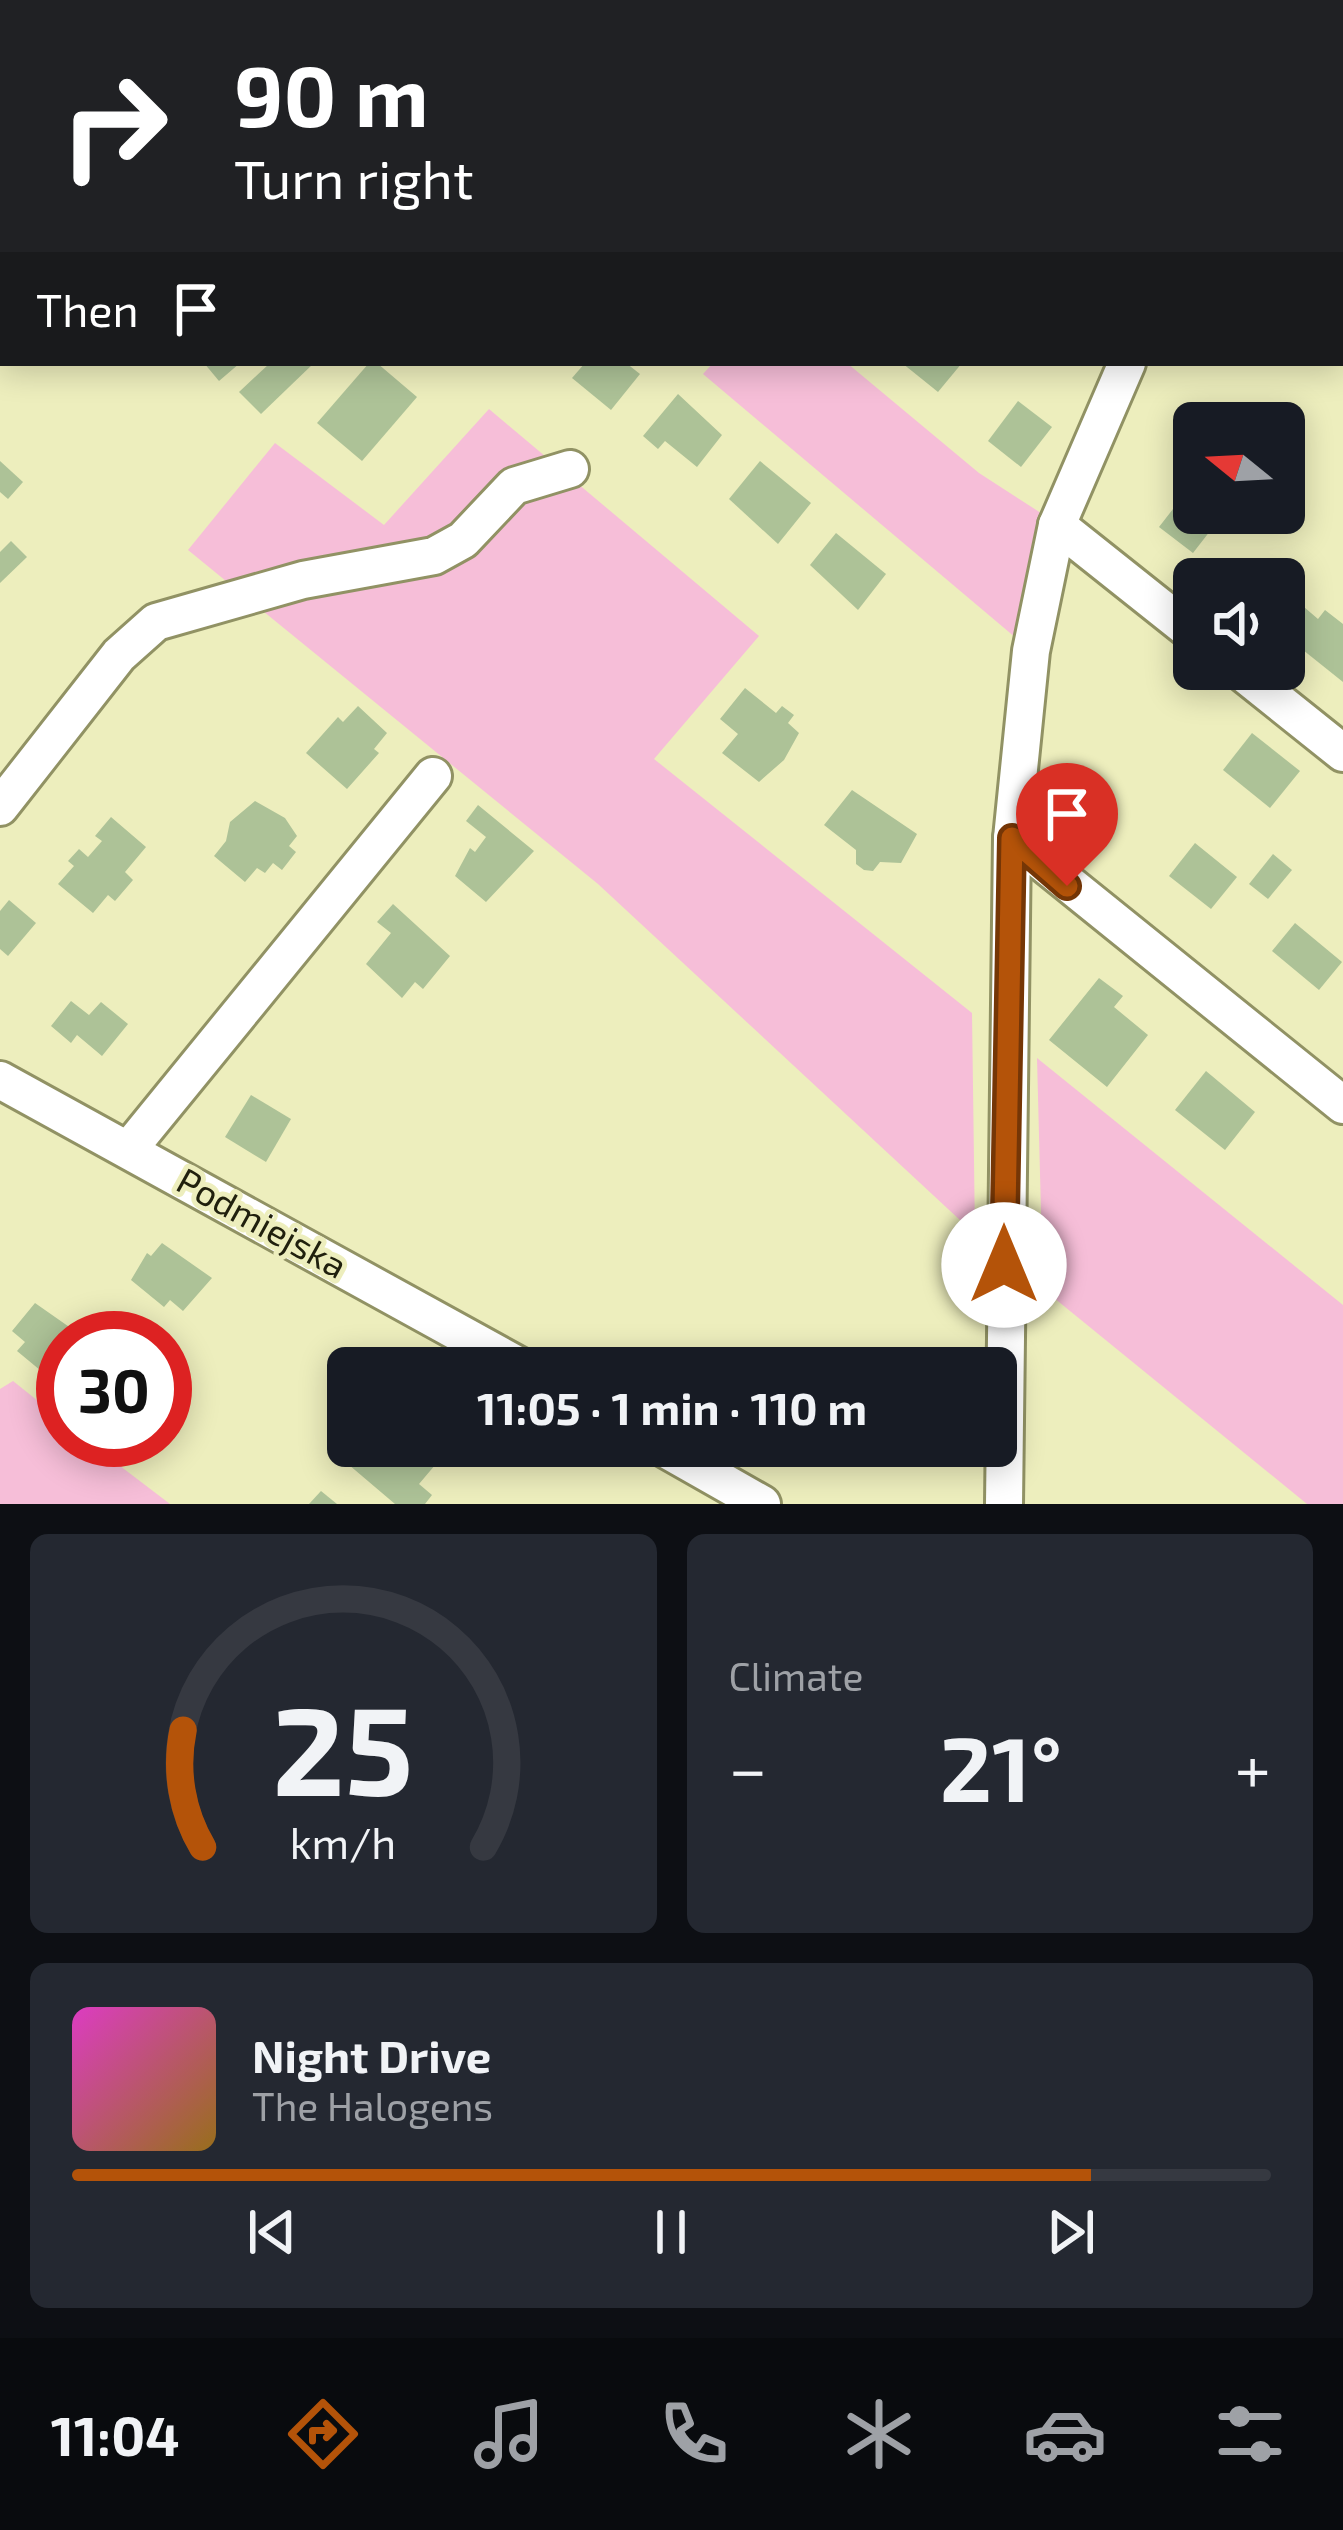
<!DOCTYPE html>
<meta charset="utf-8">
<style>
body{margin:0;font-family:"Exo 2",sans-serif;background:#242831;color:#f1f3f6;height:100vh;display:flex;flex-direction:column;font-size:45px;white-space:nowrap}
*{box-sizing:border-box;margin:0}
p{font-size:39px;color:#9ea1a6}
.icon{flex:none;width:66px;height:66px;fill:none;stroke:currentColor;stroke-width:2;stroke-linecap:round;stroke-linejoin:round}
.map{position:relative;height:1504px;overflow:hidden}
.panel{display:flex;flex-direction:column;gap:30px;padding:30px;background:#0d0f14;flex:1}
.panel>*{flex:none}
.guide{position:absolute;left:0px;top:0px;width:1344px;height:366px;box-shadow:0 6px 30px #0003;background:#202124;color:#fff;overflow:hidden}
.needle{width:78px;rotate:288deg}
.tools{position:absolute;left:1173px;top:402px;display:grid;gap:24px}
.tools a{display:grid;place-items:center;width:132px;height:132px;border-radius:18px;background:#171b24;box-shadow:0 6px 30px #0003;font-size:60px}
.speed{position:absolute;left:36px;top:1311px;display:flex;gap:24px;font-size:60px;font-weight:700;text-align:center}
.speed>*{display:grid;place-content:center;width:156px;height:156px;border-radius:50%;background:#171b24;box-shadow:0 6px 30px #0003;line-height:1}
.speed .limit{border:18px solid #d22;background:#fff;color:#111}
.pin{position:absolute;display:grid;place-items:center;width:102px;height:102px;color:#fff;margin:-123px -51px;border-radius:50% 50% 50% 0;rotate:-45deg;box-shadow:0 0 12px #0007}
.pin .icon{rotate:45deg}
.me{position:absolute;width:132px;margin:-66px;rotate:0deg;stroke-linejoin:round;filter:drop-shadow(0 0 9px #0008)}
.turn{display:flex;align-items:center;gap:42px;height:252px;padding:0 36px;font-size:54px}
.turn .icon{width:156px;height:156px;stroke-width:2.5}
.turn b{display:block;font-size:84px;line-height:102px}
.then{display:flex;align-items:center;height:114px;padding:0 36px;background:#0003;gap:24px;font-size:45px}
.big{font-size:90px;font-weight:700;line-height:1.1}
.panel .tile{flex:1;display:flex;flex-direction:column;justify-content:center;gap:18px;min-width:0;padding:0 42px;border-radius:18px;background:#242831}
.panel .dial{align-items:center;gap:0}
.dial svg{height:312px;overflow:visible;fill:none;stroke:#363941;stroke-width:7;stroke-linecap:round;text-anchor:middle}
.dial text{fill:#f1f3f6;stroke:none}
.song{display:flex;align-items:center;gap:36px}
.cover{width:144px;height:144px;border-radius:18px;background:linear-gradient(135deg,hsl(310 70% 55%),hsl(40 70% 35%))}
.played{height:12px;border-radius:6px;background:linear-gradient(90deg,#b45309 85%,#363941 85%)}
.keys{display:flex;justify-content:space-around;direction:ltr}
.heat{display:flex;justify-content:space-between;align-items:center;font-size:66px;direction:ltr}
.panel .tiles{flex:1;display:grid;gap:30px;grid-template-columns:1fr 1fr}
.tile:last-child{grid-column:span 2}
.trip{position:absolute;left:327px;top:1347px;width:690px;height:120px;border-radius:18px;background:#171b24;box-shadow:0 6px 30px #0003;font-weight:700;line-height:120px;text-align:center}
.tabs{display:flex;height:192px;justify-content:space-around;align-items:center;background:#090b0e;color:#9ea1a6}
.tabs .icon{width:84px;height:84px}
.tabs .active{color:#b45309}
.tabs b{font-size:54px;color:#f1f3f6}
.map>svg:first-child{display:block}
</style>
<div class="map">
<svg width="1343" height="1504" viewBox="0 0 1343 1504">
<rect width="100%" height="100%" fill="#edeebd"/>
<!-- green -->
<g fill="#f6bed8">
<path d="M713 363H847L979 473 1044 515 1016 638 703 374Z"/>
<path d="M489 409 759 636 654 759 972 1013 975 1234 598 884 188 550 275 443 384 525Z"/>
<path d="M1037 1058 1343 1305V1504H1307L1043 1289Z"/>
<path d="M13 1381 63 1421V1440H86L170 1504H0V1389Z"/>
</g>
<!-- building -->
<g fill="#adc297">
<path d="M204 363H240L219 381Z"/>
<path d="M270 363H314L261 414 239 392Z"/>
<path d="M369 363H377L417 397 362 461 317 423Z"/>
<path d="M585 363H626L640 374 611 410 572 378Z"/>
<path d="M902 363H962L938 392Z"/>
<path d="M678 394 722 435 697 467 665 441 658 449 643 436Z"/>
<path d="M1018 401 1052 427 1021 467 988 441Z"/>
<path d="M0 461 23 482 8 499 0 492Z"/>
<path d="M760 461 811 503 778 544 729 499Z"/>
<path d="M1194 482V513H1224L1193 553 1159 527Z"/>
<path d="M836 533 886 574 858 610 810 565Z"/>
<path d="M11 541 27 557 0 583V552Z"/>
<path d="M1297 601 1318 619 1325 610 1343 624V682L1298 646 1289 656 1284 652V617Z"/>
<path d="M745 688 776 713 782 706 794 715 788 723 799 733 784 760 759 782 722 753 738 734 720 719Z"/>
<path d="M358 706 387 733 374 749 379 753 347 789 306 753 338 717 343 722Z"/>
<path d="M1252 733 1300 771 1270 808 1223 770Z"/>
<path d="M852 790 917 834 901 863 880 862 873 871 864 870 856 864V850L824 825Z"/>
<path d="M255 801 285 818 297 836 289 846 296 852 282 870 273 863 265 873 257 868 245 882 214 856 226 841 230 822Z"/>
<path d="M478 805 534 851 486 902 455 876 470 848 475 852 486 837 466 821Z"/>
<path d="M111 817 146 847 125 872 133 880 115 901 108 895 93 913 58 884 74 866 68 861 79 849 88 857 102 841 95 836Z"/>
<path d="M1195 843 1237 877 1211 909 1169 876Z"/>
<path d="M1273 854 1292 870 1268 899 1249 884Z"/>
<path d="M9 900 36 923 8 956 0 949V911Z"/>
<path d="M393 904 450 956 423 989 415 982 402 998 366 964 391 933 377 922Z"/>
<path d="M1295 923 1342 962 1319 990 1272 951Z"/>
<path d="M1099 978 1123 996 1114 1007 1148 1035 1107 1087 1049 1040Z"/>
<path d="M71 1001 89 1015 101 1002 128 1024 102 1056 77 1035 71 1043 51 1026Z"/>
<path d="M1206 1071 1255 1112 1225 1150 1175 1110Z"/>
<path d="M251 1095 291 1119 266 1162 225 1137Z"/>
<path d="M162 1243 212 1278 183 1311 170 1300 164 1307 131 1280 147 1253 151 1256Z"/>
<path d="M35 1303 85 1338H63V1367L52 1380 17 1351 25 1342 12 1331Z"/>
<path d="M353 1446H428L441 1458 419 1484 432 1495 425 1504H395L342 1459Z"/>
<path d="M321 1491 337 1504H309Z"/>
</g>
<g fill="none" stroke-linecap="round" stroke-linejoin="round">
<!-- minor casing -->
<g stroke="#919264" stroke-width="42">
<g id="minor">
<path d="M346 3 358 0"/>
<path d="M1250 3V0"/>
<path d="M0 133 3 132"/>
<path d="M1057 525 1194 634"/>
<path d="M1238 669 1343 753"/>
<path d="M0 807 119 655 156 622 303 580 434 556 463 540 514 486 570 469"/>
<path d="M1012 838 1343 1105"/>
<path d="M0 1080 523 1368"/>
<path d="M129 1149 433 776"/>
<path d="M660 1446 762 1504"/>
<path d="M1004 1504 1012 838 1031 651 1057 525 1127 363"/>
</g>
</g>
<!-- minor -->
<use href="#minor" stroke="#fff" stroke-width="36"/>
</g>
<g fill="none" stroke-linecap="round" stroke-linejoin="round">
<!-- route casing -->
<g stroke="#753606" stroke-width="30">
<path id="route" d="M1004 1265 1012 838 1067 886"/>
</g>
<!-- route -->
<use href="#route" stroke="#b45309" stroke-width="21"/>
</g>
<g text-anchor="middle" stroke-width="10" stroke-linejoin="round" paint-order="stroke">
<!-- street labels -->
<g font-size="36" fill="#20200d" stroke="#edeebd">
<text transform="translate(262 1223) rotate(29)" y="13">Podmiejska</text>
</g>
</g>
</svg>
<div class="tools">
<a><svg class="needle" viewBox="-14 -14 28 28"><path d="M0-13l5 13h-10z" fill="#e53935"/><path d="M0 13l5-13h-10z" fill="#9ea1a6"/></svg></a>
<a><svg class="icon" aria-label="sound" viewBox="0 0 24 24"><path d="M4 9h4l5-4v14l-5-4H4zM17 9q2 3 0 6"/></svg></a>
</div>
<div class="speed"><div class="limit">30</div></div>
<div class="pin" style="left:1067px;top:886px;background:#d93025"><svg class="icon" aria-label="arrive" viewBox="0 0 24 24"><path d="M6 21V4h12l-3 4 3 4H6"/></svg></div>
<svg class="me" style="left:1004px;top:1265px" viewBox="-20 -20 40 40"><circle r="19" fill="#fff"/><path d="M0-13L10 11 0 6-10 11z" fill="#b45309"/></svg>
<div class="trip">11:05 · 1 min · 110 m</div>
<div class="guide">
<div class="turn"><svg class="icon" aria-label="right" viewBox="0 0 24 24"><path d="M7 20v-9h11M14 6l5 5-5 5"/></svg><div><b>90 m</b>Turn right</div></div>
<div class="then">Then<svg class="icon" aria-label="arrive" viewBox="0 0 24 24"><path d="M6 21V4h12l-3 4 3 4H6"/></svg></div>
</div>
</div>
<section class="panel">
<div class="tiles">
<div class="tile dial"><svg viewBox="0 0 100 80">
<path d="M14 69A42 42 0 1 1 86 69"/>
<path d="M14 69A42 42 0 0 1 9 39" stroke="#b45309"/>
<text x="50" y="56" font-size="32" font-weight="700">25</text>
<text x="50" y="72" font-size="11">km/h</text>
</svg></div>
<div class="tile"><p>Climate</p>
<div class="heat"><a>−</a><b class="big">21°</b><a>+</a></div>
</div>
<div class="tile">
<div class="song"><i class="cover"></i><div><b>Night Drive</b><p>The Halogens</p></div></div>
<div class="played"></div>
<div class="keys"><svg class="icon" aria-label="previous" viewBox="0 0 24 24"><path d="M18 5L8 12l10 7zM5 5v14"/></svg><svg class="icon" aria-label="pause" viewBox="0 0 24 24"><path d="M8 5v14M16 5v14"/></svg><svg class="icon" aria-label="next" viewBox="0 0 24 24"><path d="M6 5l10 7-10 7zM19 5v14"/></svg></div>
</div>
</div>
</section>
<nav class="tabs">
<b>11:04</b>
<svg class="icon active" aria-label="directions" viewBox="0 0 24 24"><path d="M12 3l9 9-9 9-9-9zM9 14v-3h6M13 9l2 2-2 2"/></svg>
<svg class="icon" aria-label="music" viewBox="0 0 24 24"><path d="M9 18V5l10-2v13"/><circle cx="6" cy="18" r="3"/><circle cx="16" cy="16" r="3"/></svg>
<svg class="icon" aria-label="phone" viewBox="0 0 24 24"><path d="M5 4h4l2 5-3 2q2 4 5 5l2-3 5 2v4C11 20 4 13 5 4z"/></svg>
<svg class="icon" aria-label="climate" viewBox="0 0 24 24"><path d="M12 3v18M4 7l16 10M4 17L20 7"/></svg>
<svg class="icon" aria-label="car" viewBox="0 0 24 24"><path d="M5 17H2v-5l4-1 3-4h7l3 4 3 1v5h-3M9 17h6M6 11h13"/><circle cx="7" cy="17" r="2"/><circle cx="17" cy="17" r="2"/></svg>
<svg class="icon" aria-label="filters" viewBox="0 0 24 24"><path d="M4 7h16M4 17h16"/><circle cx="9" cy="7" r="2"/><circle cx="15" cy="17" r="2"/></svg>
</nav>
